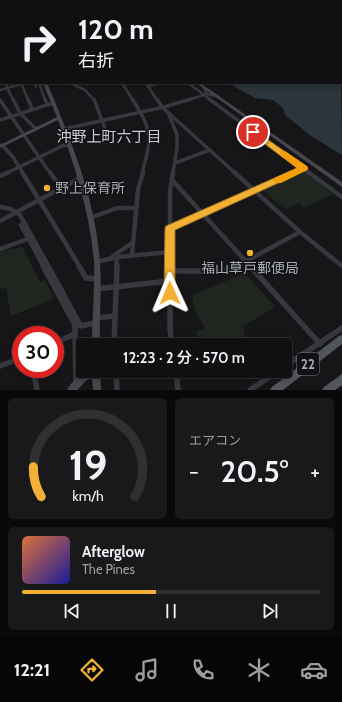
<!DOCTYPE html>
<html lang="ja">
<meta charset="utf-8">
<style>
body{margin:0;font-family:Cabin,"Noto Sans JP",sans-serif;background:#19191b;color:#f1f3f6;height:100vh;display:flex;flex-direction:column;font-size:15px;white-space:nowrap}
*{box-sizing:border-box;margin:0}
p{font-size:13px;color:#9c9d9f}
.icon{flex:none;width:22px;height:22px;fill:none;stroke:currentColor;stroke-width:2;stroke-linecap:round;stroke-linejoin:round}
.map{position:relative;height:390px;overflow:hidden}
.drawer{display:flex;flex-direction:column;gap:8px;padding:8px;background:#09090a;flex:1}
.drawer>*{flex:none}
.hud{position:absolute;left:0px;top:0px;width:342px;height:84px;box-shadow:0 2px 6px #0003,0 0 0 1px #303032;background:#101012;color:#f1f3f6;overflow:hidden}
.speed{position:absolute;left:12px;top:326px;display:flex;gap:8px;font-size:20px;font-weight:700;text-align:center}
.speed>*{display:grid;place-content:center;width:52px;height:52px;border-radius:50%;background:#101012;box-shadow:0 2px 6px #0003,0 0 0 1px #303032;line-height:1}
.speed .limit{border:6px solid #d22;background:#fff;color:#111}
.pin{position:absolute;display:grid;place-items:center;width:34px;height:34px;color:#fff;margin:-17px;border:2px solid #fff;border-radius:50%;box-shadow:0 1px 4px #0007}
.me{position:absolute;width:44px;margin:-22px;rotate:359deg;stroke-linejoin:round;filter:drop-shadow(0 0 3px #0008)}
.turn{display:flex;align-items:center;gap:14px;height:84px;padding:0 12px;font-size:18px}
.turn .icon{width:52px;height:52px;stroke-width:2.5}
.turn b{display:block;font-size:28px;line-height:34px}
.big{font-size:30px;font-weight:600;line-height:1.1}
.drawer .card{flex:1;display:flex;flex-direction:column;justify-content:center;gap:6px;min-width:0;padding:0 14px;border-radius:6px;background:#19191b}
.drawer .dial{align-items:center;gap:0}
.dial svg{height:104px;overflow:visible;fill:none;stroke:#303032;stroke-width:7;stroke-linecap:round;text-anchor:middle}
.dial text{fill:#f1f3f6;stroke:none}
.song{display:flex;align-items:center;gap:12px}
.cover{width:48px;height:48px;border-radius:6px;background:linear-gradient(135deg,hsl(20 70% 55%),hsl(240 70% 35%))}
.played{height:4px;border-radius:2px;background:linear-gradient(90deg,#f2b134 45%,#303032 45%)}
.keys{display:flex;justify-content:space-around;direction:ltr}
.heat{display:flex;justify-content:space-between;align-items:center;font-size:22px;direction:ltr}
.drawer .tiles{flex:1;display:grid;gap:8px;grid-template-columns:1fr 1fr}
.card:last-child{grid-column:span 2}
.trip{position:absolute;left:76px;top:338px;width:216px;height:40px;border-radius:4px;background:#101012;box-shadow:0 2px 6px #0003,0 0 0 1px #303032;font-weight:600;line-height:40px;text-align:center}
.menu{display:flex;height:64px;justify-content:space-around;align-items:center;background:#060607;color:#9c9d9f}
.menu .icon{width:28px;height:28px}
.menu .active{color:#f2b134}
.menu b{font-size:18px;color:#f1f3f6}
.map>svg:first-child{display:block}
</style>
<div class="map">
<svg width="342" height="390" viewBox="0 0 342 390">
<rect width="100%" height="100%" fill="#161618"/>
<!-- green -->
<g fill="#1e261f">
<path d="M304 172 333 194 304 208 299 203 287 209 283 208 263 190Z"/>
<path d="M22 247 40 282 45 280 53 296 51 300 11 316 6 287 0 289V251Z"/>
<path d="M245 273 275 307 242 327 245 332 243 333 246 337 234 345H200L196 332 205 328C200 319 189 304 194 294Z"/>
</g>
<!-- water -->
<path fill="#2c353c" d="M341 82 342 155 311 136 285 115 283 108 273 100 255 98 228 83H341Z"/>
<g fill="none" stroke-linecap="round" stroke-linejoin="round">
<!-- street-far4 -->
<g stroke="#37383d" stroke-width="2">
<path d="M18 0 20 1"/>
<path d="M190 0 193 1"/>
<path d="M29 1 33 0"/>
<path d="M301 1 303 0"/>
</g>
<!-- street-far3 -->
<g stroke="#37383d" stroke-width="2.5">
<path d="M0 74 1 76"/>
<path d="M5 83 13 100"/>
<path d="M21 83 28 100"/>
<path d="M39 83 45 100"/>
<path d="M70 83 85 90 94 100"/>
<path d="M122 83 133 100"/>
<path d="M146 83 157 100"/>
<path d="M188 83 211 100"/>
<path d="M149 86 159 83"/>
<path d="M0 90 25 83"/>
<path d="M207 94 219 97"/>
<path d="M188 100 207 94 203 87"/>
</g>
<!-- street-far2 -->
<g stroke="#37383d" stroke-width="3.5">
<path d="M13 99 20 113 36 129"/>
<path d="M28 99 32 109"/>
<path d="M45 99 47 105"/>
<path d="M94 99 108 137"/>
<path d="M132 99C153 131 152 137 142 173"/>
<path d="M157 99 162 107 235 173"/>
<path d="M209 99 309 173"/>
<path d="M0 100 50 173"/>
<path d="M168 112 177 135V147L173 173"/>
<path d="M0 120 53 103"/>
<path d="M64 129 164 107 191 99"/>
<path d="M2 145 13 157 23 173"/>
<path d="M175 163 210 150"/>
<path d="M7 173 62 146 70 144"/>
<path d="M293 173 304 168"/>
</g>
<!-- street-far1 -->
<g stroke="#37383d" stroke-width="4.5">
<path d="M22 172 80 267"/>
<path d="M50 172 60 187"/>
<path d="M234 172 300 232 342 266"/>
<path d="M308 172 342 197"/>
<path d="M0 176 9 172"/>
<path d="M172 180 251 267"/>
<path d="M0 207 11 209 20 215 49 267"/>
<path d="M90 218 117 208H136"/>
<path d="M0 221 80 178"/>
<path d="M24 223 21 225 44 267"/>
<path d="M170 228 296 172"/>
<path d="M0 249 28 239"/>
<path d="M132 255 138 190 143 172"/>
<path d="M113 256 132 243"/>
<path d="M97 262 117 257 170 252"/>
<path d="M116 267 117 257"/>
<path d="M170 267V191L173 172"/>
<path d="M235 267 300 232"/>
</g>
<!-- street -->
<g stroke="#37383d" stroke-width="5.5">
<path d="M43 266 75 325V334"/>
<path d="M48 266 80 325"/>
<path d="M79 266 86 278 97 279"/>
<path d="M170 266V329L172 345"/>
<path d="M250 266 320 344"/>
<path d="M169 271H229L237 266"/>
<path d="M96 289 169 281"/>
<path d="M96 318 114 316"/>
<path d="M80 326 95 323"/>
<path d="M55 343 75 334 76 384"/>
<path d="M114 345 117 266"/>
<path d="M0 366 21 358"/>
<path d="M285 366 342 328"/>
<path d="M33 369 37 390"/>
<path d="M116 371 117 390"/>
<path d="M176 371 178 390"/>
<path d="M279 371 286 380"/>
<path d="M250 390 278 371"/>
</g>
<!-- secondary -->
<g fill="#45474d" fill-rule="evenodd">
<path d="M0 17 1 18V20L0 19Z"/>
<rect x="0" y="54" width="1" height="2"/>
<path d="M43 83H47C71 140 96 200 100 263 102 290 99 318 100 345H92C92 318 95 290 94 262 90 213 75 166 58 120L0 148V145L57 117Z"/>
<path d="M196 83H200L342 182V187Z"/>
<path d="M88 371H100L101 390H93L92 378 87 380 77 390H67C71 382 80 374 88 371Z"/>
</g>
<!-- primary -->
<g fill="#53555c" fill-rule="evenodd">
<path d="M210 0H219L216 1Z"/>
<rect x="341" y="73" width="1" height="2"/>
<path d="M342 335V344L283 390H270L272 387 339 336Z"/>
<path d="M342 374V385L335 390H322L324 387Z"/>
</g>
</g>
<!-- shaded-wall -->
<path fill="#2f3033" d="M33 83H37L38 87 35 88Z"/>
<!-- route -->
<path fill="#f2b134" stroke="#9d7322" d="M253 129 308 168 307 170 175 230V293L174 296 170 298 165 296 164 293 165 228 166 226 297 168 250 133 249 132Z"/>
<!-- slow -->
<path fill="#f59e0b" d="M280 151H285L307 166 308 168 307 170 281 183H275L273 180 275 178 297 168 280 155Z"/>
<!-- markers -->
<g fill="#f2b134" stroke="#111113" stroke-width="1.5">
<circle cx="47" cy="188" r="4"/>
<circle cx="250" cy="253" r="4"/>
</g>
<g text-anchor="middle" stroke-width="3" stroke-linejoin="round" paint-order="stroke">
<!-- shield labels -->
<rect fill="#111113" stroke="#7b7e86" stroke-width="1" x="297" y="353" width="22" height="22" rx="3"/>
<g font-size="13" font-weight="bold" fill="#a8adb8">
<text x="308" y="369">22</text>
</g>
<!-- poi labels -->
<g font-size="14" fill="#a8adb8" stroke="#111113" text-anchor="start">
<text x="55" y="193">野上保育所</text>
<text x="250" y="273" text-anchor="middle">福山草戸郵便局</text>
</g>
<!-- neighbourhood labels -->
<g font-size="15" fill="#c9ccd4" stroke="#111113">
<text x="109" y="142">沖野上町六丁目</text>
</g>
</g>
</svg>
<div class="speed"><div class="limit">30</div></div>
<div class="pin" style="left:253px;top:132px;background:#d93025"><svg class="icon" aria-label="arrive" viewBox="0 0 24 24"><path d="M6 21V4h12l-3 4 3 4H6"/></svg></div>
<svg class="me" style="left:170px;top:293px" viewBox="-20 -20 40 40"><path d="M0-17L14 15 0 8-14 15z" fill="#f2b134" stroke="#fff" stroke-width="4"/></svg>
<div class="trip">12:23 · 2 分 · 570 m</div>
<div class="hud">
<div class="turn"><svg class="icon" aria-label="right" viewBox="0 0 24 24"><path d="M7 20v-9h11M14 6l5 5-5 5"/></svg><div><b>120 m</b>右折</div></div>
</div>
</div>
<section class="drawer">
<div class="tiles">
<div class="card dial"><svg viewBox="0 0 100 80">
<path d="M14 69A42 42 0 1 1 86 69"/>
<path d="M14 69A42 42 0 0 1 8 46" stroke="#f2b134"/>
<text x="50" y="56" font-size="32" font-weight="700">19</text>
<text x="50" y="72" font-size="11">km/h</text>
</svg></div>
<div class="card"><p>エアコン</p>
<div class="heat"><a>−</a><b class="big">20.5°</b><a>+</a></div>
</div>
<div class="card">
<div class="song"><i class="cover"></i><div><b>Afterglow</b><p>The Pines</p></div></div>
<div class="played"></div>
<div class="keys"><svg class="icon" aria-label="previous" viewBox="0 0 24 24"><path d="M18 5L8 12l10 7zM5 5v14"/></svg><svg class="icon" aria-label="pause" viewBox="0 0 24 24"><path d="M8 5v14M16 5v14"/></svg><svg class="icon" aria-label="next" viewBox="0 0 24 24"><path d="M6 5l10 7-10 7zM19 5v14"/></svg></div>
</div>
</div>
</section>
<nav class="menu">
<b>12:21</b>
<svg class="icon active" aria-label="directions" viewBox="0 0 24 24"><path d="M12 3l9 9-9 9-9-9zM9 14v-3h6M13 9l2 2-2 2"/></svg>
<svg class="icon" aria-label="music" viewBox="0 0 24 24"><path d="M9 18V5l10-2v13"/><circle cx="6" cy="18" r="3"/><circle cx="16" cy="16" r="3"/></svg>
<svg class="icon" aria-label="phone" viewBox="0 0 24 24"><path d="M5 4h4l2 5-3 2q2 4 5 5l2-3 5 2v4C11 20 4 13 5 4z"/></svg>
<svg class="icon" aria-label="climate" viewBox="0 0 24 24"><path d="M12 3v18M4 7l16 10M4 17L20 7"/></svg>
<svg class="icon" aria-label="car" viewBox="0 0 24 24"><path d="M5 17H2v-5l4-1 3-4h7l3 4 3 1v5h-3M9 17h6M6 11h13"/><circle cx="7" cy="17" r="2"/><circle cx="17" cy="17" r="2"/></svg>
</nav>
